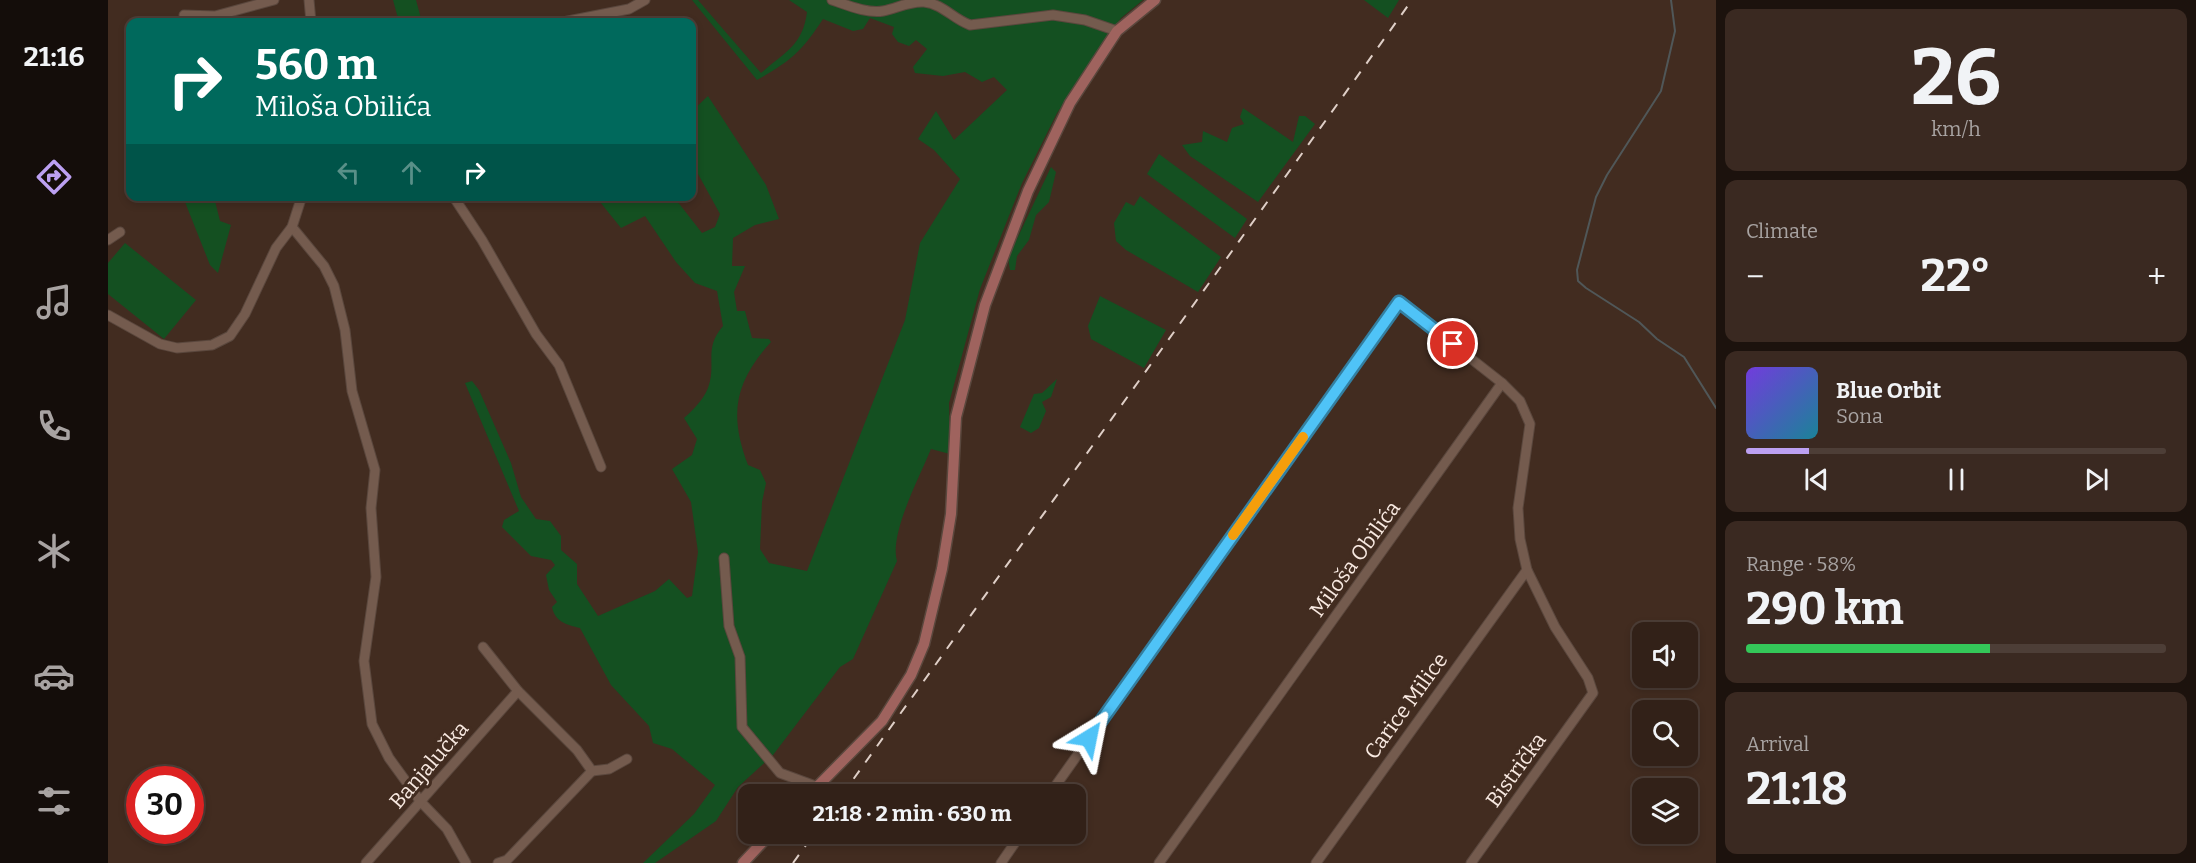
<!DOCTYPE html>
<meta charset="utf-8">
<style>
body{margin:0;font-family:Bitter,serif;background:#3a2921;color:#f1f3f6;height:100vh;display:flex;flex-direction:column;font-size:22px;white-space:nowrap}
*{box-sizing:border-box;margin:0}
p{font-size:20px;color:#a8a3a2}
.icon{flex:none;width:33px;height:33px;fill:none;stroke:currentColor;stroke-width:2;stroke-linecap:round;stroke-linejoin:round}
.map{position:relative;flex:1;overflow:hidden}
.panel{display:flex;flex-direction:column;gap:9px;padding:9px;background:#1c120d;width:480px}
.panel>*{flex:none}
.guide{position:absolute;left:18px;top:18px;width:570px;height:183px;border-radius:12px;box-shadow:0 3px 9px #0003,0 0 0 2px #4d3e37;background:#00695c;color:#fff;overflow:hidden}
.tools{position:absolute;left:1524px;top:622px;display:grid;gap:12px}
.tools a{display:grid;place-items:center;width:66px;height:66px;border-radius:12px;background:#322118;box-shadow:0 3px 9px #0003,0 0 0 2px #4d3e37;font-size:30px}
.speed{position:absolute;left:18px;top:766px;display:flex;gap:12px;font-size:30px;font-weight:700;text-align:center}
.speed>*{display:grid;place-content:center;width:78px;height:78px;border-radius:50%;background:#322118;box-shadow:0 3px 9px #0003,0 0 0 2px #4d3e37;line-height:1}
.speed .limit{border:9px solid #d22;background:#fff;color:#111}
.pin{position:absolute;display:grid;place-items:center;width:51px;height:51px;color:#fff;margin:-26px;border:3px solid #fff;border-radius:50%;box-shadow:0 2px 6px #0007}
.me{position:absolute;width:66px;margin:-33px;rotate:35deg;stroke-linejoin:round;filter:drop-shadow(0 0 4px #0008)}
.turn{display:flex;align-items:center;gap:21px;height:126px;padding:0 30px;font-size:27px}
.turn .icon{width:78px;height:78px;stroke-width:2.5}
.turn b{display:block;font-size:42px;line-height:51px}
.lanes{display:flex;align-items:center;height:57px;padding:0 30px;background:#0003;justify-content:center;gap:30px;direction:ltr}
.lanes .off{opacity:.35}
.big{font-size:45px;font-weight:700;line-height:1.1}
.panel .tile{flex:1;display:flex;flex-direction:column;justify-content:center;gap:9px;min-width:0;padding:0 21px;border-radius:12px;background:#3a2921}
.panel .dial{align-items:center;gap:0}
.dial b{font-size:78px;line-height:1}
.song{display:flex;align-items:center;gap:18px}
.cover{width:72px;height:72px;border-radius:9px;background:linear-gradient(135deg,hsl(260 70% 55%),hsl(190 70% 35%))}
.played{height:6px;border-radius:3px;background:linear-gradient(90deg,#bca0f2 15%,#4d3e37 15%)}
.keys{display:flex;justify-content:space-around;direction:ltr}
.heat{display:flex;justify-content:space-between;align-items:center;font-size:33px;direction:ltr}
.charge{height:9px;border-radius:4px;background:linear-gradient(90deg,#34c759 58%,#4d3e37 0)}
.trip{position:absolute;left:630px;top:784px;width:348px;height:60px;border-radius:12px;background:#322118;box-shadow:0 3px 9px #0003,0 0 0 2px #4d3e37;font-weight:700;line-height:60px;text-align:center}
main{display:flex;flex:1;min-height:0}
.dock{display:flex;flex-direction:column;width:108px;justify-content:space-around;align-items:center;background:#140d0a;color:#a8a3a2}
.dock .icon{width:42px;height:42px}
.dock .selected{color:#bca0f2}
.dock b{font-size:27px;color:#f1f3f6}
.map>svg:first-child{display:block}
</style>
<main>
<nav class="dock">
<b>21:16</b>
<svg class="icon selected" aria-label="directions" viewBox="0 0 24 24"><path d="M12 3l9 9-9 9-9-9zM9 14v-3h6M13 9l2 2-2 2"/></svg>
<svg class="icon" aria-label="music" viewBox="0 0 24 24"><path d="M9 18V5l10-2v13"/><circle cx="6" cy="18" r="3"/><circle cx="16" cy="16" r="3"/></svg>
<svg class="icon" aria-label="phone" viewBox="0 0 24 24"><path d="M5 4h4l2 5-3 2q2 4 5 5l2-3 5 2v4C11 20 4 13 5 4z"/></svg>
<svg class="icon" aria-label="climate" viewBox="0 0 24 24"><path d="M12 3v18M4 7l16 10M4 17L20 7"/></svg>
<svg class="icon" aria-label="car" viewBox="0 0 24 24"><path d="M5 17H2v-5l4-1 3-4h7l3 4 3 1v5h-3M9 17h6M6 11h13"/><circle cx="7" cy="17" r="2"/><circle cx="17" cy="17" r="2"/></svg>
<svg class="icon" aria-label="filters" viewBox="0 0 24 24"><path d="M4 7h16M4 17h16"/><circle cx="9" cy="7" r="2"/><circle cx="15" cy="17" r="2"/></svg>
</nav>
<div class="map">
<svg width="1608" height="863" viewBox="0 0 1608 863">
<rect width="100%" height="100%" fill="#422c20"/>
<!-- green -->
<g fill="#145021">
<path d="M285 0H308L314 22H291Z"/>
<path d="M584 0H590L653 73C677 52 695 45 699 12L681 0H1035L1013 18 990 52 949 113 914 183 872 289 841 403 842 454 823 449C812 476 781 534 789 561L745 659 732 667 665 755 630 787 608 821 547 863H535L586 814 607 785 564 749 545 743 541 726 503 685 472 628C459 625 447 622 444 607L449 602 441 590 438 575 447 565 443 560 423 556 394 527 396 520 411 511 357 383 364 381 371 390 403 463 413 497 428 519 442 521 453 536V550L469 564V584L490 616 547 591 561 579 579 598 584 596 590 552 583 502 564 469 584 455 589 439 576 418C585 410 595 400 600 388 609 364 595 349 615 326L609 291 587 283 568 262 537 216 513 228 488 197H566L594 233 607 227 612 214 584 163V111L600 96 658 185 671 219 647 225 625 238 624 266H637L626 292 629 311H637L644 338 661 339 663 342C626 383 621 415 640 465L652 470 658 483 654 502 652 549 661 563 699 571 797 320 812 243 852 179 826 150 810 139 828 111 846 140 899 90 886 77 874 82 857 72 835 76 807 73 805 67 819 49 808 40 801 46 790 42 784 34 786 27 762 18 755 29 745 31 715 19C694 51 683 61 649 80Z"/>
<path d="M1256 0H1291L1280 18Z"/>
<path d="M1135 108 1185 142 1191 116H1197L1207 124 1150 202 1082 156 1074 145 1094 142 1095 131 1119 142 1124 128 1136 124 1132 117Z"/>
<path d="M1051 154 1139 219 1127 238 1039 174Z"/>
<path d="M943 167 948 172 941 202 928 215 921 240 909 256 907 270H902L900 258Z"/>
<path d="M1032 196 1113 257 1090 292 1018 250 1008 241 1006 223 1018 202 1026 206Z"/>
<path d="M75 197H106L112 221 123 225 110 273 102 265Z"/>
<path d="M17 243 88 300 56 339 0 294V263Z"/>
<path d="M992 296 1058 330 1036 368 983 339 980 326Z"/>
<path d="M949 379 943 397 934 402 938 411 931 428 923 433 912 427 926 394 934 393Z"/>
</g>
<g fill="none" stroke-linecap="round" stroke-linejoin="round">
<!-- stream -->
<path stroke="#505758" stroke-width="2" d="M1563 0 1567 31 1553 91 1499 175 1488 197 1469 270 1470 281 1478 288 1531 322 1549 339 1576 357 1608 408"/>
<!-- minor casing -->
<g stroke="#5a473d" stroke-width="11">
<g id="minor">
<path d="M201 0 203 22"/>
<path d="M724 0C739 5 760 14 775 11 790 8 801 1 816 2 835 4 845 19 862 25L945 15 977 20 1009 31"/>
<path d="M76 15 107 16 166 0"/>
<path d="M455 22 521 9 537 0"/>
<path d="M345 196 374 240 428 334 451 365 493 467"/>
<path d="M184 227 216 266 226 286 237 330 244 391 267 470 263 508 268 577 256 661 264 724 281 758 313 802 339 829 358 863"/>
<path d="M0 240 12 232"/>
<path d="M0 315 52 344 69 348 104 345 122 336 137 314 168 248 184 227 193 199 200 196"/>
<path d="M616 558 621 626 632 657 634 727 672 773 710 787"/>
<path d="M375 647 410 691 469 750 484 771 399 860 390 863"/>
<path d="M484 771 501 769 519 759"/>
<path d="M941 795 1291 302 1394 383 1051 863"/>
<path d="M258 863 410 691"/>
<path d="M893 863 913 834"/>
<path d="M1208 863 1419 570"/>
<path d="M1363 863 1485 693 1480 678 1447 627 1419 570 1412 539 1410 508 1422 424 1412 401 1394 383"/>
</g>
</g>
<!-- major casing -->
<g stroke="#5a473d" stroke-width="13">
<g id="major">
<path d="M701 795 774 721 803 675 816 644 834 569 843 514 848 417 877 305 920 191 962 103 1009 31 1047 0"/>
<path d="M635 863 662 834"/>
</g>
</g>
<!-- minor -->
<use href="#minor" stroke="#745b4e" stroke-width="9"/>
<!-- major -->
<use href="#major" stroke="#9f635e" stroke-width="10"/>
<!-- rail -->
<g stroke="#dfcfc7" stroke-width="2" stroke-dasharray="10 10" stroke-linecap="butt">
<path d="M734 795 1304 0"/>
<path d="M685 863 706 834"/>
</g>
</g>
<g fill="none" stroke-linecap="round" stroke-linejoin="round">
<!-- route casing -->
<g stroke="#337fa1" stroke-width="15">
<path id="route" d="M981 738 1291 302 1345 344"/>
</g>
<!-- route -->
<use href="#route" stroke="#4fc3f7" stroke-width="10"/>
<!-- slow -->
<path stroke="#f59e0b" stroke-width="10" d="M1125 535 1195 437"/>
</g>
<g text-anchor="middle" stroke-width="6" stroke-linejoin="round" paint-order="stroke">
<!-- street labels -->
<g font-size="21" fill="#f8e9e1" stroke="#422c20">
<text transform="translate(1247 559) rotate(-54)" y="7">Miloša Obilića</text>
<text transform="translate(1298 706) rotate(-54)" y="7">Carice Milice</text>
<text transform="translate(321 765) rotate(-49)" y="7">Banjalučka</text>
<text transform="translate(1408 770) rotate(-54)" y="7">Bistrička</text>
</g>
</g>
</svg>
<div class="tools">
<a><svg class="icon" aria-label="sound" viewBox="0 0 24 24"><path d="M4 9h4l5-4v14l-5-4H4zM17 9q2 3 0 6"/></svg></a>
<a><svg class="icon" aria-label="search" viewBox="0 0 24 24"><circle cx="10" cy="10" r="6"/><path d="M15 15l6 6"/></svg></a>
<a><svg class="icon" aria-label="layers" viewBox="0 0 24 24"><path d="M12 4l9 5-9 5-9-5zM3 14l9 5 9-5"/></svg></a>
</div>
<div class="speed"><div class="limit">30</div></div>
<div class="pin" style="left:1345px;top:344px;background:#d93025"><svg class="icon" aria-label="arrive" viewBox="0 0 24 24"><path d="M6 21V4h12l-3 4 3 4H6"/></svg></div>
<svg class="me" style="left:981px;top:738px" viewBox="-20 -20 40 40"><path d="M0-17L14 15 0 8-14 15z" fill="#4fc3f7" stroke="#fff" stroke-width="4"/></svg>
<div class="trip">21:18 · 2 min · 630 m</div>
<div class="guide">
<div class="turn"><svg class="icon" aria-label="right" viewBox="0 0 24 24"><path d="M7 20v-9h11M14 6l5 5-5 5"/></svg><div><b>560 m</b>Miloša Obilića</div></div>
<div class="lanes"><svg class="icon off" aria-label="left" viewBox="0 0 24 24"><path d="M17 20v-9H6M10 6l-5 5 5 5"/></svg><svg class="icon off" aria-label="ahead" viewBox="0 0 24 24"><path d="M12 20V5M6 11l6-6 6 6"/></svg><svg class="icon" aria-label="right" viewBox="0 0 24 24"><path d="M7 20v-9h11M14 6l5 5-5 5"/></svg></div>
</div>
</div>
<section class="panel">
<div class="tile dial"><b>26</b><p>km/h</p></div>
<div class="tile"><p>Climate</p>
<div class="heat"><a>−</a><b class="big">22°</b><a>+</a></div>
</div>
<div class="tile">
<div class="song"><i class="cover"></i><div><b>Blue Orbit</b><p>Sona</p></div></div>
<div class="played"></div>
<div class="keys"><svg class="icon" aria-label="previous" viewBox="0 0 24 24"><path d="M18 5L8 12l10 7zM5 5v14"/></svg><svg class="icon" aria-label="pause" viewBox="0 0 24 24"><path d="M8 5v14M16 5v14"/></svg><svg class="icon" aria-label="next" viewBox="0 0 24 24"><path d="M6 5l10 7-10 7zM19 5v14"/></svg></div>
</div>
<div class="tile"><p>Range · 58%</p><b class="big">290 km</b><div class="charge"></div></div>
<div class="tile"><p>Arrival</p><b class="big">21:18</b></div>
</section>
</main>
